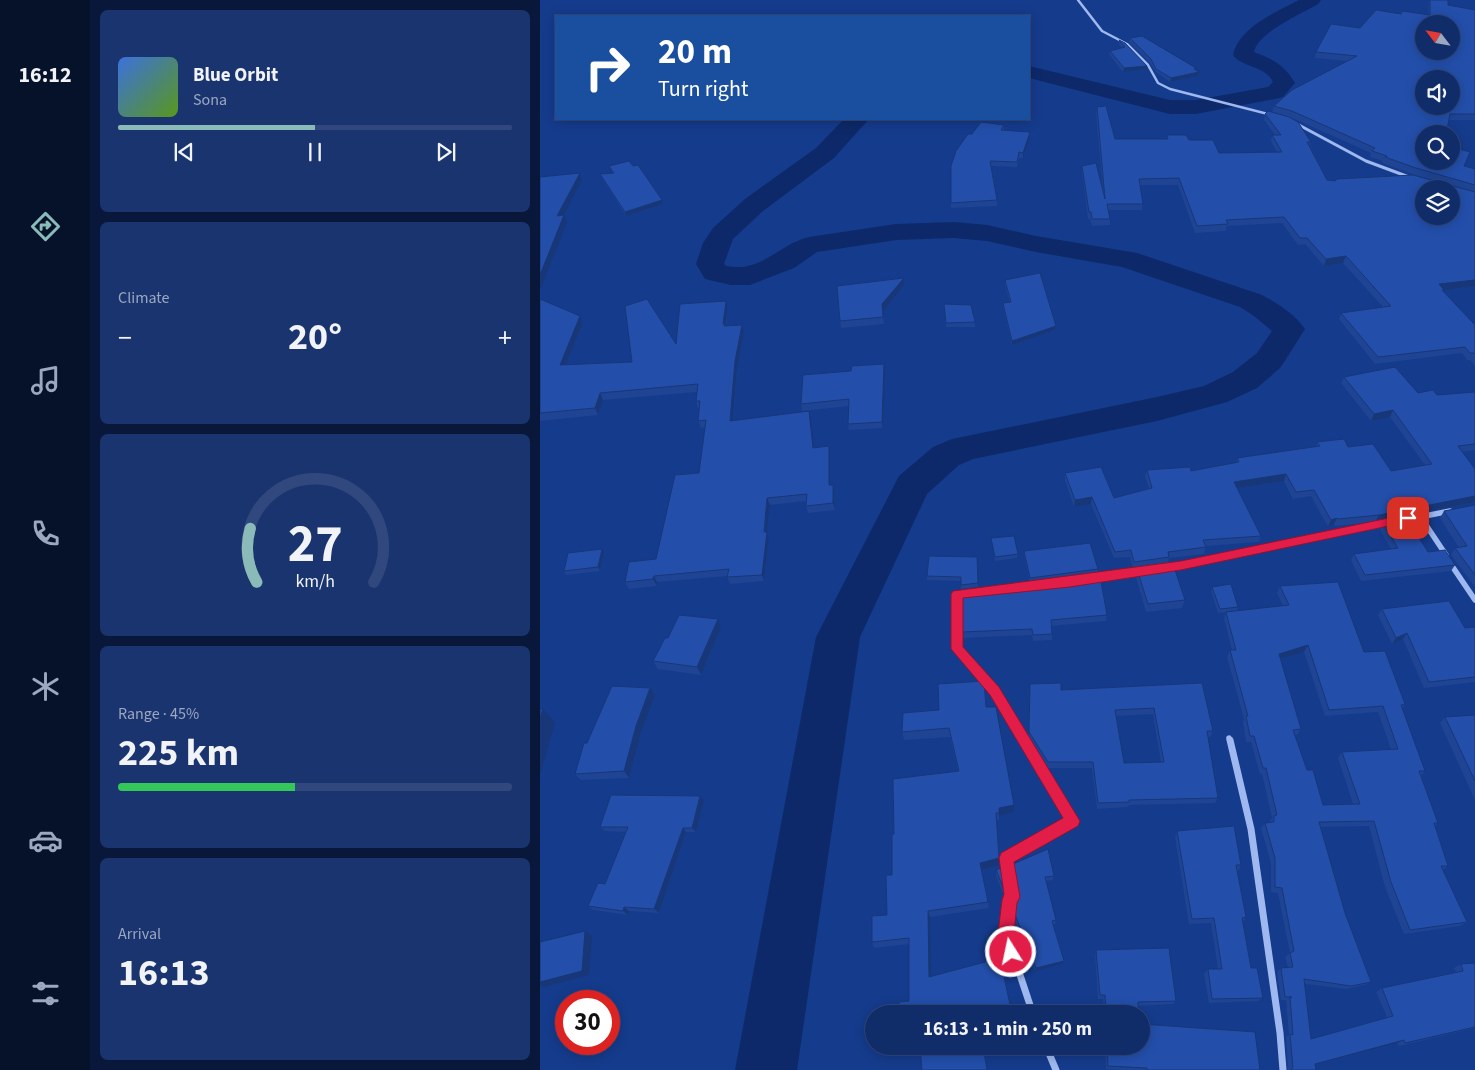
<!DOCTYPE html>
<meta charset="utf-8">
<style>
body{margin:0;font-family:"Source Sans 3",sans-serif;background:#19346f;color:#f1f3f6;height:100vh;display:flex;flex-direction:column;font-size:19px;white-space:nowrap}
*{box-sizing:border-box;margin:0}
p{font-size:16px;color:#9ca7c0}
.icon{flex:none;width:28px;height:28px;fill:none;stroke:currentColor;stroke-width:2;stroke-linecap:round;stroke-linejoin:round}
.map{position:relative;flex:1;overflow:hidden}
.panel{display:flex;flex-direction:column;gap:10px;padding:10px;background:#09183a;width:450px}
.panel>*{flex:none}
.banner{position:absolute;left:15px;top:15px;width:475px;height:105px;border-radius:0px;box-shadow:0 2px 12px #0003,0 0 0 1px #30487d;background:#1a4fa0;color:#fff;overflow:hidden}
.needle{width:32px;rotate:301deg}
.fabs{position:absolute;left:875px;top:15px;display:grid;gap:10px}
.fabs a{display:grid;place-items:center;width:45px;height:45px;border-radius:50%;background:#102c69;box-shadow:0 2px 12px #0003,0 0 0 1px #30487d;font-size:25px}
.speed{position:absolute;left:15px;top:990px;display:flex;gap:10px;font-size:25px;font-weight:700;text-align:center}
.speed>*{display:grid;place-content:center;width:65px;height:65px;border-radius:50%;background:#102c69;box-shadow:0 2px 12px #0003,0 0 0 1px #30487d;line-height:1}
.speed .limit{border:8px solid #d22;background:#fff;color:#111}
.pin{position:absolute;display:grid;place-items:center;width:42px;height:42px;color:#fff;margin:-21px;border-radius:10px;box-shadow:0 2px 8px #0006}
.me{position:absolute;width:55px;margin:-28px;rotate:350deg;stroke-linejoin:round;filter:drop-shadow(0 0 4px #0008)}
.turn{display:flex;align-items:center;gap:18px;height:105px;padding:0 20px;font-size:22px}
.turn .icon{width:65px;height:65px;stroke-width:2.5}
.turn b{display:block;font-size:35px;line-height:42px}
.big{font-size:38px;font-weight:700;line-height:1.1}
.panel .widget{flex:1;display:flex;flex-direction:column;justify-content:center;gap:8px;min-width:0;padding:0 18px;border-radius:8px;background:#19346f}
.panel .dial{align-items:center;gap:0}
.dial svg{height:130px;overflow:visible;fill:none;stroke:#30487d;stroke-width:7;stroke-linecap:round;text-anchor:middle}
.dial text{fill:#f1f3f6;stroke:none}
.song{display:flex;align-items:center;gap:15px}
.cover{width:60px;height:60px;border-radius:8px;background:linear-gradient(135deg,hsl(220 70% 55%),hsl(90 70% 35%))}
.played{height:5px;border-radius:2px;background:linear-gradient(90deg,#8bbbb9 50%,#30487d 50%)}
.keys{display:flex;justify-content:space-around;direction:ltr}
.heat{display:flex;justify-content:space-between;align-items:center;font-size:28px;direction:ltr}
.charge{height:8px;border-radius:4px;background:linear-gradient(90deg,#34c759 45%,#30487d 0)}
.trip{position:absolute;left:325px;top:1005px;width:285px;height:50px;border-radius:25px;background:#102c69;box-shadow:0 2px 12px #0003,0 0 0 1px #30487d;font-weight:700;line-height:50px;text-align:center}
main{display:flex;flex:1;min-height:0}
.tab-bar{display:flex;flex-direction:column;width:90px;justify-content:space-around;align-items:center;background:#06122a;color:#9ca7c0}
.tab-bar .icon{width:35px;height:35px}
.tab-bar .active{color:#8bbbb9}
.tab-bar b{font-size:22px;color:#f1f3f6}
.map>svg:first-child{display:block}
</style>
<main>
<nav class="tab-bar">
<b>16:12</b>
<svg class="icon active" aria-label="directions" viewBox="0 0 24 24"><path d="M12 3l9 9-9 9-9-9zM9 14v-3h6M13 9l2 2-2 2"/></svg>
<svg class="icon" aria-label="music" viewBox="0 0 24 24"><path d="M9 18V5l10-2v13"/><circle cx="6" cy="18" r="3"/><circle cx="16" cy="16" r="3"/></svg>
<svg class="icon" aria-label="phone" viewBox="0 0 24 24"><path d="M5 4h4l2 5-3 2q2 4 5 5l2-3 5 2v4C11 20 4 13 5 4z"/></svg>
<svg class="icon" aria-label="climate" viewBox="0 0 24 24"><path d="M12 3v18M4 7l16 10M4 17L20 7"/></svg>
<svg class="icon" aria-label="car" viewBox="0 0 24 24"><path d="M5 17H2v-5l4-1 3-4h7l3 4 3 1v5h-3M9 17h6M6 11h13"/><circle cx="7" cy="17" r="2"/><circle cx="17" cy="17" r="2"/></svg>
<svg class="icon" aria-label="filters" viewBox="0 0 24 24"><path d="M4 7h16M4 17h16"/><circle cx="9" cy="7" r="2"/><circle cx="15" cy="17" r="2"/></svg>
</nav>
<section class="panel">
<div class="widget">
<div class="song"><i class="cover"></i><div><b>Blue Orbit</b><p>Sona</p></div></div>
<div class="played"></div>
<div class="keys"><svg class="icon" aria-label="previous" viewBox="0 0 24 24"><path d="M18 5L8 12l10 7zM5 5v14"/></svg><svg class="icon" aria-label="pause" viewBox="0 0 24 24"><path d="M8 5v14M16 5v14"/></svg><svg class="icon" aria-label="next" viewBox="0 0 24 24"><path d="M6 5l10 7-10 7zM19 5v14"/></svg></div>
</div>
<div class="widget"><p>Climate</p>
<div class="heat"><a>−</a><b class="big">20°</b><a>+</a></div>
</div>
<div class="widget dial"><svg viewBox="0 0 100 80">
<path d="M14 69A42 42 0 1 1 86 69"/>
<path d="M14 69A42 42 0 0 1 10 36" stroke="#8bbbb9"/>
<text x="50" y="56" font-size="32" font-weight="700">27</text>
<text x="50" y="72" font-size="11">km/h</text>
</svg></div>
<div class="widget"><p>Range · 45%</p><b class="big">225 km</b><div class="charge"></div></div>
<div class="widget"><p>Arrival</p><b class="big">16:13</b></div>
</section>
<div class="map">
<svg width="935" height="1070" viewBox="0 0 935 1070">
<rect width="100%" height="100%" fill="#153b8c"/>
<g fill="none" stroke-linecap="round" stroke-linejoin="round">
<!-- river -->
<g fill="#0d2969" fill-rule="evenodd">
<path d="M759 0H781L778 4C763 13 717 33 714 52 732 59 745 65 755 83L743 97 735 99 656 114H630L489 78V66L630 100H656L728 87 733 82C725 65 702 68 693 55 699 27 736 12 759 0Z"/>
<path d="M304 119H329L294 158 223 211 193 239 184 264 186 266C222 273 239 244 269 237L356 224 414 222 447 225 496 236 597 253 722 295C737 303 755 314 765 329L741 367 717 388 687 402 617 421 433 459 419 465 387 494 320 637 257 1070H195L276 637 359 476 393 447 412 439 617 397 664 386 693 372 717 353 732 331 714 316 700 307 582 267 496 252 447 241 414 238 356 240 277 252 254 268 210 285H191L165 279 156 264 163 243 173 228 205 199 276 148Z"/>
</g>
<!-- minor-far3 -->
<path stroke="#9fb9f0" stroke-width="2.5" d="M538 0 562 31 587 44 608 65 618 83 630 89 732 115"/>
<!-- minor-far2 -->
<path stroke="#9fb9f0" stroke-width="3" d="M757 124 826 161 869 177"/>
<!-- minor-far1 -->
<g stroke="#9fb9f0" stroke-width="5.5">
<path d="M880 516 906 555"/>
<path d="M910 563 935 600"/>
<path d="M629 567 910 511"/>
<path d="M555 578 603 571"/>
<path d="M443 591 497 585"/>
<path d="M427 593 417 594V649L454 691 485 741"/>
<path d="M689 738 690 741"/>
</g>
<!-- minor -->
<g stroke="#9fb9f0" stroke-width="7">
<path d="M484 740 533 821 466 858 473 897 470 900 466 933 493 1014"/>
<path d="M690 740 711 829 740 1033 743 1070"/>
<path d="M506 1046 516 1070"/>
</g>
</g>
<!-- wall -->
<g fill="#1e4493" fill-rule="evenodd">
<path d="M889 0H908V5L935 10V120H908L884 134 924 166 935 169V286L904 290 903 291 935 325V366L930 360H927L922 353 835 364 799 319 801 313 843 307 803 263 784 266 765 244 758 245 742 223 687 226 686 231 655 233 638 185H600L603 204 602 210H568L570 219V225L552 226 550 219H548L542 172V166L563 191 556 114 557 107 575 139H626L627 135 649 140 679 153 737 152 731 142 732 135H735L724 120 725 114 732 112 734 106 807 61 775 58 776 52 820 28 861 14 888 15ZM750 117 831 153 830 157 843 161 842 163 875 175 795 181 787 180 770 146 771 142Z"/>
<path d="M590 38 656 70 658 76 630 82 616 72 610 63 589 42Z"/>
<path d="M579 40 607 69 583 72 569 54 570 51 582 48 579 44Z"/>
<path d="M464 125V130L490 137 483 158H479L477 167 451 166 457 200V206L411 208V203L432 134Z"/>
<path d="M69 166H93L122 200 123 204 86 216 62 178 60 174 73 173Z"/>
<path d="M364 278V285L343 312 344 324 301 328 300 321Z"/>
<path d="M465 280 516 326 515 330 472 345 463 307V303H470L465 285Z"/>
<path d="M0 299 43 323 26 365 92 362 136 344 186 301 188 308 186 326 202 325 204 332 197 368 193 420 271 418 274 448 289 446 290 453V485H293L294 492 295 510 268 513 266 506V501L230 505 227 533 229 539 224 581 190 584 187 577 188 576 117 582V586L89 589 85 582 116 559 159 473 165 427 161 428 158 421 160 408H158L156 401 157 392 63 400 58 415 0 421Z"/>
<path d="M404 304 435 322V327H406Z"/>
<path d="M345 371 343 428 309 430 308 424 309 406 262 411 261 404Z"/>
<path d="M804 377 878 393 897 395 935 392V450L922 452 935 469V502L835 522 795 526 794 524 788 527 771 496 753 499 744 481 697 488 721 536 719 542 666 546 664 554 629 558 628 563 593 568 590 557 574 558 551 504 534 507 525 480V473L574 498 609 488 605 477 607 470 651 471 696 463 697 458 776 446 777 442 808 447 851 471 885 465 850 417 831 421 801 383Z"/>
<path d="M935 505V587L911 555 915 548H919L900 518 904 511Z"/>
<path d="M843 524 888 552 915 565 911 571 821 581 811 560 814 554 851 549 840 530Z"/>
<path d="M451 538 478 554 477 558 455 561Z"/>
<path d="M484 551 558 569 557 573 490 582 484 555Z"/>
<path d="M64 553 60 571 26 575 24 571Z"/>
<path d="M437 557 438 587 421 589V581L387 580V576Z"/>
<path d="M597 569 645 600 642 608 606 612 596 577Z"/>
<path d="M492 584 567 615 566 621 511 626 512 634V640L493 641 492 635 423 638 422 632 492 589Z"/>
<path d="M740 586 824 652 865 704 862 709 885 771 881 776 898 823 895 826 908 866 903 870 927 922 920 926 864 934 845 887 829 826 780 827 805 913 831 982 825 985 806 989 765 984 771 1039 847 1017 836 992 842 988 916 972 914 968 921 964 935 963V1028L859 1046 857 1043 775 1065 776 1070H748L746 1037 749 1035 746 1000H741L737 972 741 968H748L745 957 750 953 738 893 731 892V863L721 828 725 823H730V821L732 818 722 774H720L711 742H706L703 722 704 719 687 657 690 650H692L684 619 686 612 743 606 737 593ZM764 652 785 716 838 712 851 749 802 752 798 758 813 804 783 805 767 770 755 735H757L761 729 740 659Z"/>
<path d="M672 587 698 607 697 611 678 613 671 591Z"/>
<path d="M842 609 925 628 935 627V682L884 688 863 639 852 644 838 615Z"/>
<path d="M178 619 181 627 161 675 118 669 113 661 128 638Z"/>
<path d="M662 683 673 731 670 737H668L678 798 675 803 588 805V807L557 809 552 768H507L489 738 490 684 521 690ZM613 714 621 762 584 763 576 716Z"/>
<path d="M115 695 101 733 89 778 41 780 35 774 47 743Z"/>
<path d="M446 707 474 805V812L459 816V820L456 821 460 865 442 870 448 902 449 908 390 917 369 1001V944L334 948 332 942 347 915 352 875 354 834 418 771 410 737 364 740 362 732Z"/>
<path d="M935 715V800L900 723 905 717Z"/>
<path d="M164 801 156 832H146L119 913 89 911 88 915 53 910 48 906 65 884 86 832 65 831 60 827Z"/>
<path d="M637 831 701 865 698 871H697L706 917 703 922 711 968 723 998 718 1001 669 1003 664 974 668 969H678L671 923 649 924 635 837Z"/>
<path d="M473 864 514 876 513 880 505 881 516 920 515 924H513L524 961 523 964 495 971 473 915 474 912 478 894 473 868Z"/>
<path d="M456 870 467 895 465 898 456 876Z"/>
<path d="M556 950 636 1001 633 1004 598 1006V1014H564L563 999H558L555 955Z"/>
<path d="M359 1046H443L380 1048 361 1051Z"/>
<path d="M565 1046H601L720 1070H582L566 1069Z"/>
</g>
<!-- shaded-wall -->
<g fill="#183778">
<path d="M607 66V69L583 72 584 68Z"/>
<path d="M659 72 658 76 630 82 631 78Z"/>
<path d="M490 132V137L483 158V153Z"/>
<path d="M40 173 42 180 20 222 17 216Z"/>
<path d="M122 200 123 204 86 216 85 212Z"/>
<path d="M24 215 27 222 1 288 0 287V275Z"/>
<path d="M806 256 803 263 784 266 786 259Z"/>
<path d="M364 278V285L343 312 344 324 342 304Z"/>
<path d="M935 280V286L904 290 899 284Z"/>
<path d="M186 301 188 308 185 327 183 324Z"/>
<path d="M40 316 43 323 23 372 20 365Z"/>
<path d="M202 325 204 332 197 368 192 428 190 421 195 361Z"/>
<path d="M516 326 515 330 472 345V341Z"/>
<path d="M344 364 345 371 343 428 342 422Z"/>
<path d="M60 393 63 400 58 415 55 408Z"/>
<path d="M853 410 850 417 831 421 834 414Z"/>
<path d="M269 411 271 418 275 455 273 448Z"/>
<path d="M289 446 290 453V492L289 485Z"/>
<path d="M746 474 744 481 692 489 694 482Z"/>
<path d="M293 485 294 492 295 510 293 503Z"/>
<path d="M935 496V502L835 522 839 515Z"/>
<path d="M552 497 551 504 534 507 535 500Z"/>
<path d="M227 498 230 505 227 533 229 539 224 581 222 575Z"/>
<path d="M797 518 794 524 788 527 791 520Z"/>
<path d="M62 549 64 553 60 571 58 567Z"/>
<path d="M114 576 117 582V586L113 579Z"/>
<path d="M178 619 181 627 161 675 157 667Z"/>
<path d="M867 633 863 639 852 644 856 638Z"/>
<path d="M768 645 764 652 736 660 739 654Z"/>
<path d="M110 688 115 695 101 733 89 778 84 771 96 726Z"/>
<path d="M3 709 15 722 0 775V718Z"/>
<path d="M160 796 164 801 156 832 152 828Z"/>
<path d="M474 805V812L459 816V808Z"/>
<path d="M143 828 146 832 119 913 114 909Z"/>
<path d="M459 858 460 865 441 870 440 863Z"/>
<path d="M467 890V895L465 898V892Z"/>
<path d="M84 907 89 911 88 915 83 911Z"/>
<path d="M388 911 390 917 391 982 389 977Z"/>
<path d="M45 931 52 936 49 975 4 987 0 985V982Z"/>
<path d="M524 961 523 964 495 971 496 968Z"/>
<path d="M864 1040 857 1043 770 1066 775 1064Z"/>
</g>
<!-- building -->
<g fill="#234fab" stroke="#183778" fill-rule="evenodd">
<path d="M890 0H908V5L935 10V114H910L906 134H884V161H911V144L915 148 930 152 924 166 935 169V185L876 168 845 157 847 156 832 151 835 148 752 111 734 106 752 90 817 56 776 52 791 24 820 28 836 10 861 14 862 11 890 15ZM884 24H911V51H884ZM884 79H911V106H884Z"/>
<path d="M602 36 656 68 654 69 659 72 631 78 616 69 611 59 590 38Z"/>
<path d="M579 40 585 43 607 66 584 68 570 51 585 47Z"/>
<path d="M566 106 575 139H628L627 135H646L649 140H673L679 153 742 152 732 135H741L725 114 728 111 749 117 758 122 771 142H767L787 180 795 181 797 179 873 175 935 192V280L899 284 904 290H902L935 325V354L934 353H930L925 347 838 357 801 313 851 306 806 256 786 259 767 238H760L744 217 686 220 688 224 657 226 639 178 599 179 603 204H567L570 219H552L551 212H549L542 166 556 163 565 199 557 107ZM884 189H911V216H884Z"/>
<path d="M441 122 464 125 461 130 490 132 483 153 479 152 477 162 450 161 457 200 411 203V166L416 151 428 134H432Z"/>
<path d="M89 161 93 166 98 165 122 200 85 212 60 174 74 173 69 166Z"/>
<path d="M40 173 17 216 24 215 0 275V177Z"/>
<path d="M500 273 516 326 472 341 463 303 471 302 465 280Z"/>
<path d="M364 278 342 304 343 317 300 321 297 286Z"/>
<path d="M0 299 40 316 20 365 92 362 85 306 107 299 136 344 140 304 186 301 183 324H185L184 326 202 325 195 361 190 421 269 411 273 448 289 446V485H293V503L266 506 267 494 227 498 224 532H227L222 575 187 577 189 569 114 576 113 579 85 582 89 562 116 559 135 475 159 473 166 420 158 421 160 401H156L158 384 60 393 55 408 0 413Z"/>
<path d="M404 304 431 305 435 322 406 323Z"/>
<path d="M344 364 342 422 308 424 309 399 261 404 263 375 311 371 312 366Z"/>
<path d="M855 367 878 393 893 390 897 395 935 392V444L918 446 935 469V496L839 515 798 519 797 518 791 520 774 490 756 492 746 474 694 482 721 536 663 540 666 547 628 552 629 557 594 562 591 550 575 552 552 497 535 500 525 473 561 467 574 498 612 488 607 470 650 467 651 471 699 462 697 458 780 446 777 442 804 439 808 447 833 444 851 471 892 464 853 410 834 414 804 377Z"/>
<path d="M935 505V575L915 548 927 546 904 511Z"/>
<path d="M867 519 888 552 905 550 915 565 825 575 814 554 858 548 843 524Z"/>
<path d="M474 536 478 554 455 557 451 538Z"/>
<path d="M550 543 558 569 490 578 484 551Z"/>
<path d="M62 549 58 567 24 571 28 553Z"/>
<path d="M389 556 437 557 438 583 421 585V577L387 576Z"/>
<path d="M633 564 645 600 608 604 597 569Z"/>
<path d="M560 576 567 615 511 620 512 634 493 635 492 629 422 632 421 592 493 589 492 584Z"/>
<path d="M798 582 824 652 845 651 865 704 861 705 885 771H879L898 823H894L908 866H901L927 922 870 930 851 882 834 821 779 822 805 913 831 982 811 986 764 979 771 1039 853 1016 842 988 923 971 921 964 935 963V1027L865 1043 864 1040 775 1064 776 1070H751L753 1067 750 1034 753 1035 750 997H752H745L741 968 753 967 750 953 754 951 742 888 735 887V858L725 823 734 822V816L737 815 726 768H723L714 736H710L706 716H708L690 650H696L686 612 749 605 740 586ZM768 645 789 710 843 706 858 749 802 752 820 804 783 805 773 770H767L753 730 761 729 739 654Z"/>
<path d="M691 584 698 607 680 609 672 587Z"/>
<path d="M909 601 925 628 935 627V677L889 682 867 633 856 638 842 609Z"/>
<path d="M139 615 178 619 157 667 113 661 125 638H128Z"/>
<path d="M444 681 446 707H456L474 805 459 808V813H456L459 858 440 863 448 902 388 911 389 977 460 958 472 1014H359V1002L369 1001V938L332 942V916L347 915 346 875H352V834H354L353 779 419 771 409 728 362 732 363 713 399 710 398 684Z"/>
<path d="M521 683V690L662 683 673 731H667L678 798 589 800V802L558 803 553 762H508L489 732 490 684ZM614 708 624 762 584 763 575 710Z"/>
<path d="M72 686 110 688 96 726 84 771 35 774 44 743H47Z"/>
<path d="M0 709H3L0 718Z"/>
<path d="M935 715V781L905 717Z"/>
<path d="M71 795 160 796 152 828H143L114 909 84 907 83 911 48 906 58 883 65 884 88 827H60Z"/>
<path d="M694 826 701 865H696L706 917 702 918 711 968H717L723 998 672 999 668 969H682L674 918 652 919 637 831Z"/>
<path d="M508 849 514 876 505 877 516 920 512 921 524 961 496 968 474 912 475 899 478 893 473 864Z"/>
<path d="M463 867 467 890 465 892 456 870Z"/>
<path d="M45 931 42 971 0 982V942Z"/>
<path d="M629 948 636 1001 598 1002V1014H566L565 995H560L556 950Z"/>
<path d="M601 1024 715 1032 720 1070H607V1068L568 1066 567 1046H601Z"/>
<path d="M380 1046H443L447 1070H382Z"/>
</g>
<!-- route -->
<path fill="#e11d48" stroke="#92132f" d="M868 514 872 515 874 518 872 521 641 570 530 587 423 598V647L459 687 540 821 538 826 474 862 480 897 477 903 474 933 479 952 477 958 471 960 465 958 458 933 462 900 464 894 459 858 461 853 523 818 450 695 411 649V594L413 591 641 561Z"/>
</svg>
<div class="fabs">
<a><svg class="needle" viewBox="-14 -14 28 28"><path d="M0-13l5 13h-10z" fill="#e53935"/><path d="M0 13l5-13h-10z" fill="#9ca7c0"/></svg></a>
<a><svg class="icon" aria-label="sound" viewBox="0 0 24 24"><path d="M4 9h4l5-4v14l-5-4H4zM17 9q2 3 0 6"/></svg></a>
<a><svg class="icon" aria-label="search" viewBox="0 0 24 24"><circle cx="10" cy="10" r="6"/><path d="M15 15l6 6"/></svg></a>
<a><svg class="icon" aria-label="layers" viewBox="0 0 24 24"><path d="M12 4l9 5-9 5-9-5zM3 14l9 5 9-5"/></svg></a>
</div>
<div class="speed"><div class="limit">30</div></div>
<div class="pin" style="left:868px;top:518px;background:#d93025"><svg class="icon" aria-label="arrive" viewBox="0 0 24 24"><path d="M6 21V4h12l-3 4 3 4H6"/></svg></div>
<svg class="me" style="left:471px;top:952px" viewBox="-20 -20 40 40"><circle r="17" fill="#e11d48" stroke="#fff" stroke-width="3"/><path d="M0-11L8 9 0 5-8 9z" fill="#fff"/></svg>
<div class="trip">16:13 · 1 min · 250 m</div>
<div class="banner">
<div class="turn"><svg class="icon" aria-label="right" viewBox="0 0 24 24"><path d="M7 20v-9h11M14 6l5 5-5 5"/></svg><div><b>20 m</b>Turn right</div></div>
</div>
</div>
</main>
